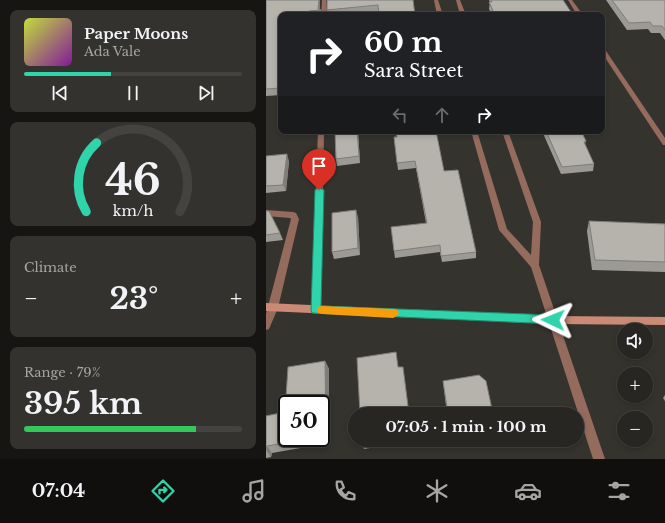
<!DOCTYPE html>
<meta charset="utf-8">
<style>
body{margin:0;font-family:"Libre Baskerville",serif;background:#34322f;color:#f1f3f6;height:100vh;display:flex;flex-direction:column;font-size:15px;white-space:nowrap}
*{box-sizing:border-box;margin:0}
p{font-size:13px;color:#a5a5a5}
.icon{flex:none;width:22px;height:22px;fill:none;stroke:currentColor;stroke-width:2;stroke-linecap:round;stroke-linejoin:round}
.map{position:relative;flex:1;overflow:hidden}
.sheet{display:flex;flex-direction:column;gap:10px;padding:10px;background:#161513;width:266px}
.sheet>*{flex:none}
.hud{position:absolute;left:12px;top:12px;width:327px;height:122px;border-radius:8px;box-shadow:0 2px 6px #0003,0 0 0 1px #444340;background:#202124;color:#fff;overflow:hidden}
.controls{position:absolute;left:351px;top:323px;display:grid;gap:8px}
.controls a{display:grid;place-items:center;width:36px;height:36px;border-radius:50%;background:#282622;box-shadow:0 2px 6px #0003,0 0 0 1px #444340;font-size:20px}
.speed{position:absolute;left:12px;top:395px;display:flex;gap:8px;font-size:20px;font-weight:700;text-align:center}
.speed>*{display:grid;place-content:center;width:52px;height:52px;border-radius:50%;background:#282622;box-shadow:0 2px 6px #0003,0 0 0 1px #444340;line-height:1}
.speed .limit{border:2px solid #111;border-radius:6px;background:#fff;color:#111}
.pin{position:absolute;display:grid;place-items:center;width:34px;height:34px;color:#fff;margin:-41px -17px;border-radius:50% 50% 50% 0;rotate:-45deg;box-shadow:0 0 4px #0007}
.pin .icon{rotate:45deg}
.me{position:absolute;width:44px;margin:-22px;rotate:272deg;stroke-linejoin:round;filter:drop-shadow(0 0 3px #0008)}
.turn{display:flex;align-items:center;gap:14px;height:84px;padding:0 20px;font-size:18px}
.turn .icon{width:52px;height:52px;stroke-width:2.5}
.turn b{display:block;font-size:28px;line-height:34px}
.lanes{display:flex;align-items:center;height:38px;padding:0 20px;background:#0003;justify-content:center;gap:20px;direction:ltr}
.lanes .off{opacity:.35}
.big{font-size:30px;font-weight:700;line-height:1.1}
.sheet .tile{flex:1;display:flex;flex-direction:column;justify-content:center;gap:6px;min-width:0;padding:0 14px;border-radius:8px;background:#34322f}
.sheet .dial{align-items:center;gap:0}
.dial svg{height:104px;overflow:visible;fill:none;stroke:#444340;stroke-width:7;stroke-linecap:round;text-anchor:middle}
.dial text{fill:#f1f3f6;stroke:none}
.song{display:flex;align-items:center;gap:12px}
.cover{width:48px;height:48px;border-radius:6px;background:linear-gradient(135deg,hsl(70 70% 55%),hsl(290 70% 35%))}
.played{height:4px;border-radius:2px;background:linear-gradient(90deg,#2fd4aa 40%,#444340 40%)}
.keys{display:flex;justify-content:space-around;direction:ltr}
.heat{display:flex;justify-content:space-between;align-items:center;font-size:22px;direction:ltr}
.charge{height:6px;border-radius:3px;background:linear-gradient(90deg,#34c759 79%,#444340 0)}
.trip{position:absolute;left:82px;top:407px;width:236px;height:40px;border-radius:20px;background:#282622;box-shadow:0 2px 6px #0003,0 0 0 1px #444340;font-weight:700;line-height:40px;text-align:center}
.tab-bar{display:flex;height:64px;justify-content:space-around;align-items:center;background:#100f0e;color:#a5a5a5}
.tab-bar .icon{width:28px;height:28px}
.tab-bar .active{color:#2fd4aa}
.tab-bar b{font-size:18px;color:#f1f3f6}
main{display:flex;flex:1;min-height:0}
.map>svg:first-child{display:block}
</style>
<main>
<section class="sheet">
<div class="tile">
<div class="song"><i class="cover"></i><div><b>Paper Moons</b><p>Ada Vale</p></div></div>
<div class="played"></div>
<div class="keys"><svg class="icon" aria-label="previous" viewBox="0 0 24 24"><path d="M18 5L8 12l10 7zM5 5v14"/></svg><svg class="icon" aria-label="pause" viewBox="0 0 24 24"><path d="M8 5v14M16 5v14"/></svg><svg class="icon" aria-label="next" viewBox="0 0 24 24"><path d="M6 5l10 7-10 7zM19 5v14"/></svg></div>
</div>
<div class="tile dial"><svg viewBox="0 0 100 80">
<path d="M14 69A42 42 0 1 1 86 69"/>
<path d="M14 69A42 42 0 0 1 22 16" stroke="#2fd4aa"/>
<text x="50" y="56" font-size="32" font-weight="700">46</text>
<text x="50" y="72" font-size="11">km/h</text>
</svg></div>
<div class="tile"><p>Climate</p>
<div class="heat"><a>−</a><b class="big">23°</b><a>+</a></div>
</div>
<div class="tile"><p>Range · 79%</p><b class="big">395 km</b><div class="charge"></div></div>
</section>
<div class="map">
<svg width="399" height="459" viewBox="0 0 399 459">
<rect width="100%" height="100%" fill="#35332d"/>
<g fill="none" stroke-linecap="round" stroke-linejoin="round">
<!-- lane -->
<g fill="#956b5e" fill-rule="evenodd">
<path d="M56 0H60L61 15H55Z"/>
<path d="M302 0H306L317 15H311Z"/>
<path d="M336 47 338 48 399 138V145H397L336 53Z"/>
<path d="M52 131H58L55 310 53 313 50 314 47 313 45 310Z"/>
<path d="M0 210 27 212 30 213 33 219 12 308 3 329 0 330V314L25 219 24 218 0 216Z"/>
</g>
<!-- street -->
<g fill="#956b5e" fill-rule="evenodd">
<path d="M168 0H172L177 15H171Z"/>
<path d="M190 0H194L200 15H194Z"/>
<path d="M205 131H211L241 229 265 255 267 222 236 131H242L275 222 273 265 339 459H327L265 267 233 230Z"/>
</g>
<!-- secondary -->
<path fill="#cb8a75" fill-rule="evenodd" d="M0 303 287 316 399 317V325L287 324 0 311Z"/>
</g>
<!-- wall -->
<g fill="#9c9a94" fill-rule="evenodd">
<path d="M0 0H54V10H55L56 15H15V95L0 96Z"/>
<path d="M147 0 113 12 73 15H62L61 10Z"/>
<path d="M223 0H297L307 15H226L223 9 224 2Z"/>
<path d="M340 0H399V40L394 33H385L382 29 361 30Z"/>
<path d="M336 60 339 64 337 71H336Z"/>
<path d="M69 131H92L94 163 71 166 70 159Z"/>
<path d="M276 131H315L320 141 319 144 328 164 327 171 295 174Z"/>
<path d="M128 137H130L178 171 210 252V258L176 262 174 252 129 258 128 251 160 223 150 168 132 170Z"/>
<path d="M0 156 23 161 20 191 0 193Z"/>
<path d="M0 211 14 233 17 240 0 242Z"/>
<path d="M92 217 94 255 68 259 66 252Z"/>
<path d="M323 221 399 224V272L326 270 321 231Z"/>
<path d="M59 361 63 369V443L6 453 5 457 0 458V416L19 412ZM55 404V438H21Z"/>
<path d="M177 381 227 414H181Z"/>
<path d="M399 395V401L397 398Z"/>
<path d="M96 440H139L140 442 98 449 96 444Z"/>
<path d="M185 440H216L186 445Z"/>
</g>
<!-- shaded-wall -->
<g fill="#7f7d78">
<path d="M53 0H54V10L52 9Z"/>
<path d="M91 131H92L94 163 93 156Z"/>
<path d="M21 154 23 161 20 191 17 185Z"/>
<path d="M90 210 92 217 94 255 92 248Z"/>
<path d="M59 361 63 369V443L60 436Z"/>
<path d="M1 446 6 453 5 457 0 450Z"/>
</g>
<!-- building -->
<g fill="#b5b3ac" stroke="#7f7d78">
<path d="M0 0H53L52 9 55 10 43 11V15H15V88L0 89Z"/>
<path d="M61 0H147L149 15H113L112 5 61 10Z"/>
<path d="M225 0H297L307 15H229L223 2H226Z"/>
<path d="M346 0H399V30L396 26H387L384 22 363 23Z"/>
<path d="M336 60 339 64 336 65Z"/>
<path d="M69 131H91L93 156 70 159Z"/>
<path d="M130 131H170L178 171 192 170 210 252 175 256 174 245 128 251 125 227 161 223 149 161 131 163 128 137H131Z"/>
<path d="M280 131H315L320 141 318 142 328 164 296 167Z"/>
<path d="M21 154 17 185 0 186V156Z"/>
<path d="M90 210 92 248 66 252V213Z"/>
<path d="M0 211H3L14 233 0 235Z"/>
<path d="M323 221 399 224V262L329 260Z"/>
<path d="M130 352 132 367H137L143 414H94L91 358Z"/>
<path d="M59 361 60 436 55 437V404H21V438H48L1 446 0 450V416L19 412 22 367Z"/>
<path d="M213 375 220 381 227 414H182L177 381Z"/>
<path d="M96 440H118L96 444Z"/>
</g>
<!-- route -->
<path fill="#2fd4aa" stroke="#1f8a6e" d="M53 187 58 190 55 306 287 315 291 317 292 320 291 323 287 324 46 313 45 310 49 190Z"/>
<!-- slow -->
<path fill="#f59e0b" d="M56 306 127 309 131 310 133 313 131 316 127 318 56 314 52 313 51 310 52 307Z"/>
</svg>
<div class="controls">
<a><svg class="icon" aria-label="sound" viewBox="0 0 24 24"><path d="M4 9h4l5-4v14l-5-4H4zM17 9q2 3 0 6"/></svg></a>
<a>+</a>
<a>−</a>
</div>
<div class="speed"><div class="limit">50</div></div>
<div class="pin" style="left:53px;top:190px;background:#d93025"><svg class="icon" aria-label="arrive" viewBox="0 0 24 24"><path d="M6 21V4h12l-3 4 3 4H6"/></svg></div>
<svg class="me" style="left:287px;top:320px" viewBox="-20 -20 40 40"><path d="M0-17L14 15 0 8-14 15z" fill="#2fd4aa" stroke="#fff" stroke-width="4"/></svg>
<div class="trip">07:05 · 1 min · 100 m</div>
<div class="hud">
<div class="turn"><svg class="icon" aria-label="right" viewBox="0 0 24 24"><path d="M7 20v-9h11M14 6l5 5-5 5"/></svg><div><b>60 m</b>Sara Street</div></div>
<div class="lanes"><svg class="icon off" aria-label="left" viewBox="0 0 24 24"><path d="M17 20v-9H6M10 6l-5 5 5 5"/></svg><svg class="icon off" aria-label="ahead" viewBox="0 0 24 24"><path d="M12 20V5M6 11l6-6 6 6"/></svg><svg class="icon" aria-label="right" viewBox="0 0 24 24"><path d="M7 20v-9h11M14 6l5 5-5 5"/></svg></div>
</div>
</div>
</main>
<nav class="tab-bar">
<b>07:04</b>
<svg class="icon active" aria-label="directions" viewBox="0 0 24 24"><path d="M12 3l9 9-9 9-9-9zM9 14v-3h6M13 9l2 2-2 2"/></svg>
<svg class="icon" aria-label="music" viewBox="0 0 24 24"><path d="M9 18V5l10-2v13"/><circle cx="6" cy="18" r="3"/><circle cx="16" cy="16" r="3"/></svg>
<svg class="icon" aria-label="phone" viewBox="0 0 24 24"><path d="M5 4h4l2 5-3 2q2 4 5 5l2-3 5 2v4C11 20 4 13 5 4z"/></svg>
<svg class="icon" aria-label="climate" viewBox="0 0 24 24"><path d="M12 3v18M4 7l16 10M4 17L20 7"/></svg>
<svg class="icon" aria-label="car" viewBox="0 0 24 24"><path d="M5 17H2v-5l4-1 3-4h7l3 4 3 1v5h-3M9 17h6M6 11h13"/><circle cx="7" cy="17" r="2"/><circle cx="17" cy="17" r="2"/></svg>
<svg class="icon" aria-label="filters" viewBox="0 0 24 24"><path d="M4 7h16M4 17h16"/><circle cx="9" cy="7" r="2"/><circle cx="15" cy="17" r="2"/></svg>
</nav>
